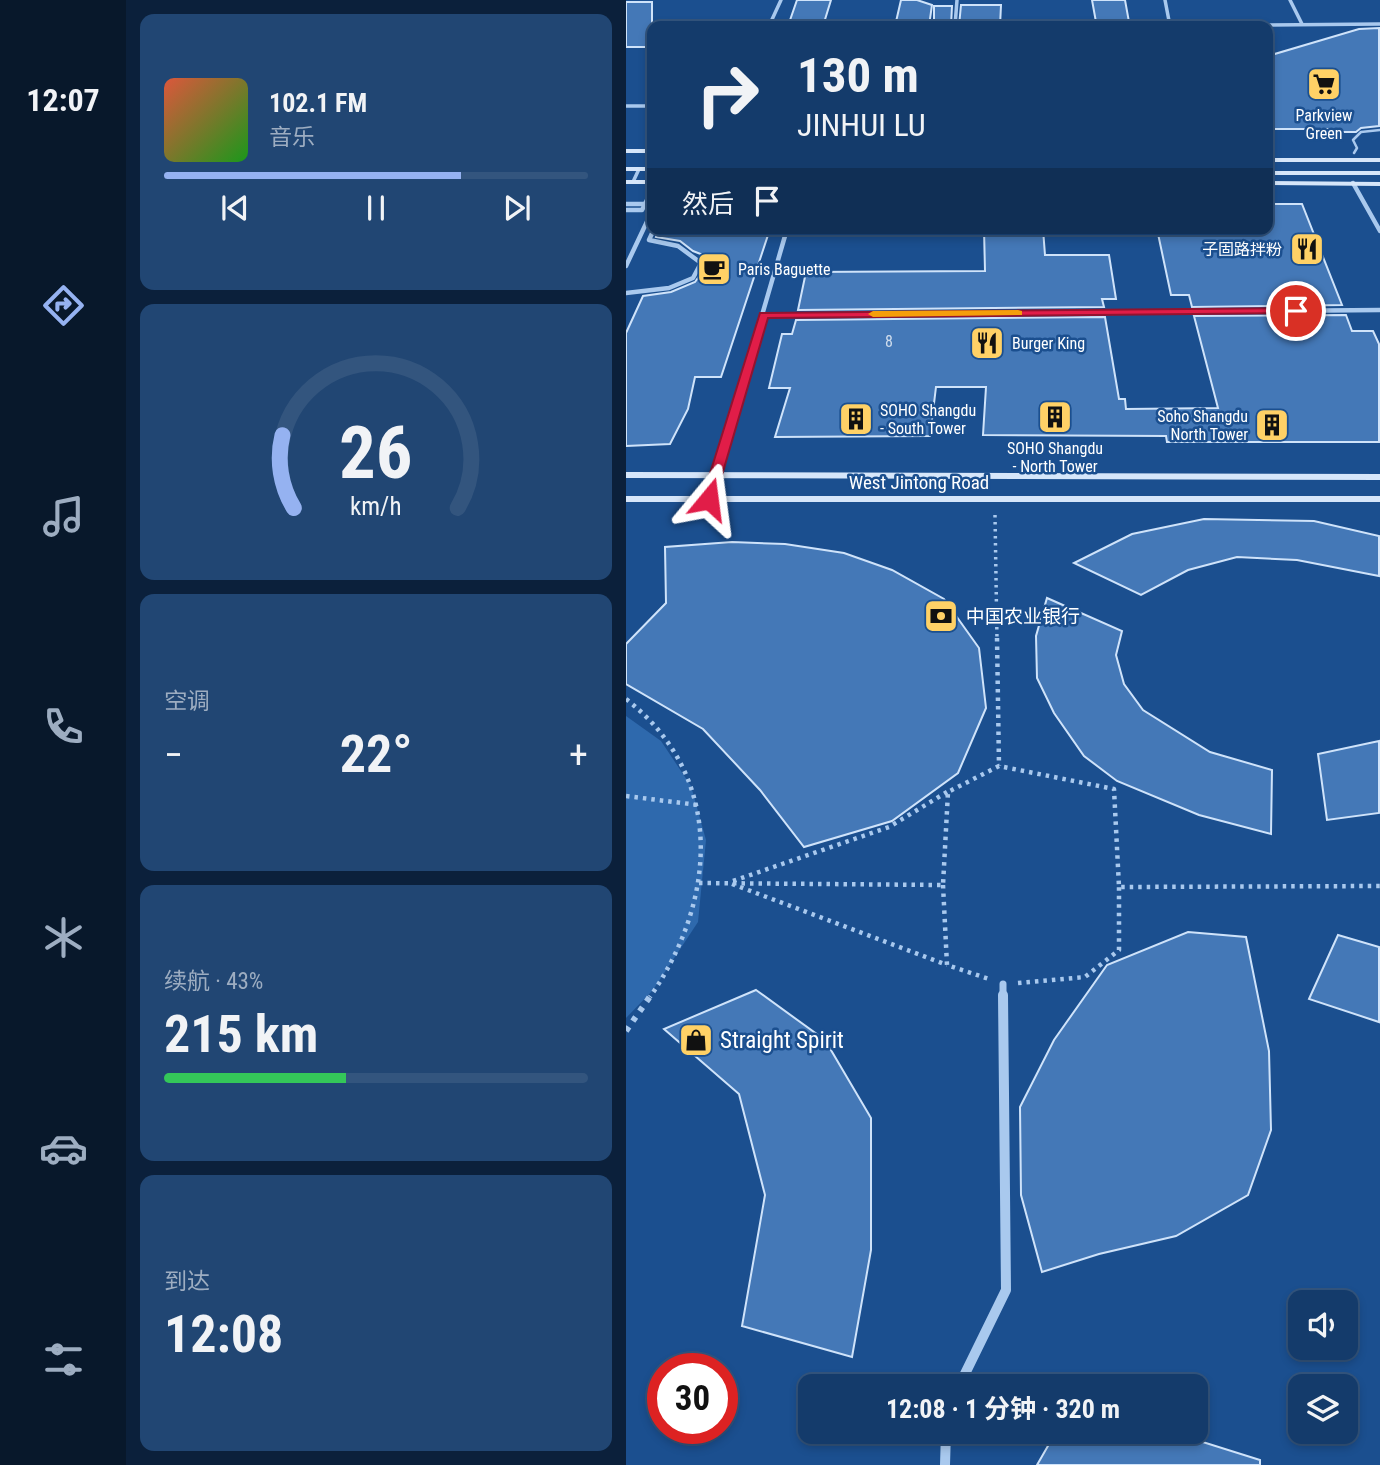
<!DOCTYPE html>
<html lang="zh">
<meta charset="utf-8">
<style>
body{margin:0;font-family:"Roboto Condensed","Noto Sans SC",sans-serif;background:#214673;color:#f1f3f6;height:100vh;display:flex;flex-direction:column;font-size:26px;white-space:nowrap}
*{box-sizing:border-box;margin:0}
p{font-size:23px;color:#9dadc1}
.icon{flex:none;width:38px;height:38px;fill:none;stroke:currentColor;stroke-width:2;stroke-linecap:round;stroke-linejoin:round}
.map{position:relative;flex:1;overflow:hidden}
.side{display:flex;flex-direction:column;gap:14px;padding:14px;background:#0b203b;width:500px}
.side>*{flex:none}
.guide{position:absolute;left:21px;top:21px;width:626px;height:214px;border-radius:14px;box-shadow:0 4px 10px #0003,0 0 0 2px #33557e;background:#143b6b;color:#f1f3f6;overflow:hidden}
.buttons{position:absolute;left:662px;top:1290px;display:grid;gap:14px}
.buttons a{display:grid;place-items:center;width:70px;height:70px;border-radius:14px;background:#143b6b;box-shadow:0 4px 10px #0003,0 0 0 2px #33557e;font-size:35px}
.speed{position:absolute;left:21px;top:1353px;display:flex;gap:14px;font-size:35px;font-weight:700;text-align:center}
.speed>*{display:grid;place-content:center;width:91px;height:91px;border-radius:50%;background:#143b6b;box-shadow:0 4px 10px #0003,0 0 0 2px #33557e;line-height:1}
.speed .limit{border:10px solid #d22;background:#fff;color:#111}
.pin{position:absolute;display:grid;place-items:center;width:60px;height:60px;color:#fff;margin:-30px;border:4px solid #fff;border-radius:50%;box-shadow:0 2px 7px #0007}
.me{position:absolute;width:77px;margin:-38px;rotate:16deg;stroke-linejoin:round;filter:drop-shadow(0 0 5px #0008)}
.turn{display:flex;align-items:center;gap:24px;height:147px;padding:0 35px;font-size:32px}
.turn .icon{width:91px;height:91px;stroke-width:2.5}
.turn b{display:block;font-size:49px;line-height:60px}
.then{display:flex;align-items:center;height:66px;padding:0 35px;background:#0003;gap:14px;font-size:26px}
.big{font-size:52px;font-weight:700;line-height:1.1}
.side .tile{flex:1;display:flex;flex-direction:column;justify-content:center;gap:10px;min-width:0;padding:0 24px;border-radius:14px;background:#214673}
.side .dial{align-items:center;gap:0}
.dial svg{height:182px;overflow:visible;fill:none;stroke:#33557e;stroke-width:7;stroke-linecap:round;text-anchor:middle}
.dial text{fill:#f1f3f6;stroke:none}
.song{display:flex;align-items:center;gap:21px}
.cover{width:84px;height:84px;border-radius:10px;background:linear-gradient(135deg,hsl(10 70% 55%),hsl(120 70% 35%))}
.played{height:7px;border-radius:4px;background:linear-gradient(90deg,#95b2f1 70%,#33557e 70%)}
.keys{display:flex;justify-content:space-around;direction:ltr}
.heat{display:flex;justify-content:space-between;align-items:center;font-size:38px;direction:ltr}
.charge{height:10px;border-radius:5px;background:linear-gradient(90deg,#34c759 43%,#33557e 0)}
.trip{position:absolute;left:172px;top:1374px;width:410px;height:70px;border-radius:14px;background:#143b6b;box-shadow:0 4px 10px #0003,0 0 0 2px #33557e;font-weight:700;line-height:70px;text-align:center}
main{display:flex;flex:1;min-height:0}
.tabs{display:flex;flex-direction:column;width:126px;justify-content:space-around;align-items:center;background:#08182b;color:#9dadc1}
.tabs .icon{width:49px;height:49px}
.tabs .on{color:#95b2f1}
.tabs b{font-size:32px;color:#f1f3f6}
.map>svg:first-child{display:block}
</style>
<main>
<nav class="tabs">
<b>12:07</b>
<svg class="icon on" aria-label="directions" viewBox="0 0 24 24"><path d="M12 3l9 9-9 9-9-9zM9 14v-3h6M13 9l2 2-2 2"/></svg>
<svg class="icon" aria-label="music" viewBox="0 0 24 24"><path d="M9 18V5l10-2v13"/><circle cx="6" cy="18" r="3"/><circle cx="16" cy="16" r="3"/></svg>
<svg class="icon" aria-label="phone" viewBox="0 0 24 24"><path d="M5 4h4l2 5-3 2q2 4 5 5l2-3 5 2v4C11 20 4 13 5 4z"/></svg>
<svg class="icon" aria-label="climate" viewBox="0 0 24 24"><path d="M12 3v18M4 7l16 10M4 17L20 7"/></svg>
<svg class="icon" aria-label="car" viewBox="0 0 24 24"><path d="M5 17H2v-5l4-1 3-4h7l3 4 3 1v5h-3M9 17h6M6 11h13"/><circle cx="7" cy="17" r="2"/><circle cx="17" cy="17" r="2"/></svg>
<svg class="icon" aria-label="filters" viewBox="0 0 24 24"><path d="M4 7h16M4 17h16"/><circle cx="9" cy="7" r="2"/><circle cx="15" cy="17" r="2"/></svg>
</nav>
<section class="side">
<div class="tile">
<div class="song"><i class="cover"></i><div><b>102.1 FM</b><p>音乐</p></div></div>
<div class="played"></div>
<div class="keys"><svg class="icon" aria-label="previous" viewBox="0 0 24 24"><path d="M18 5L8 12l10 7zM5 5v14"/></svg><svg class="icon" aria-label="pause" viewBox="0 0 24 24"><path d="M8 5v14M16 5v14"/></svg><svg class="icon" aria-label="next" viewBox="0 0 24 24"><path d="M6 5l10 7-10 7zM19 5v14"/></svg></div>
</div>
<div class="tile dial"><svg viewBox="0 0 100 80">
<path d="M14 69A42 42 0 1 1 86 69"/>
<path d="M14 69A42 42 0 0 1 9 37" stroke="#95b2f1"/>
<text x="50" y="56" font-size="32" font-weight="700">26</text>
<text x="50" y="72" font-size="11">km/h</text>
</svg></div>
<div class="tile"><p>空调</p>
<div class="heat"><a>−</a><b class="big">22°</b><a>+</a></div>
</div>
<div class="tile"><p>续航 · 43%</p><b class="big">215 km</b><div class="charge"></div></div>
<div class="tile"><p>到达</p><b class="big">12:08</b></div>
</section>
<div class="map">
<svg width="754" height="1465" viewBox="0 0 754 1465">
<rect width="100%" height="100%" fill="#1b4f8f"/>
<!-- green -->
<path fill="#2e69ad" d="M0 716 35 741 65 786 80 840 72 922 27 990 0 1018Z"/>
<!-- building -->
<g fill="#4478b7" stroke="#cfe3fa" stroke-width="2">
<path d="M171 0H205L197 26H162Z"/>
<path d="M275 0H291L306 5 303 26H269Z"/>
<path d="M466 0H499L503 22H470Z"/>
<rect x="0" y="2" width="26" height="45"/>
<path d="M335 5H375L374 26H333Z"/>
<path d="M308 6H326L325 26H308Z"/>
<path d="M753 28V126L735 128 730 132H704L702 129H642V56L733 29Z"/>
<path d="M642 204H676L716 305 566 307 563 295H545L531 229H642Z"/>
<path d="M33 229H144L95 377H69L62 409 44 444 0 446V333L17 296 45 292 69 282 74 275 100 264 67 251 54 241 30 237Z"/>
<path d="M358 229H417L419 255H483L490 299H476L478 307 172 310 180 272 359 271Z"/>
<path d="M720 315 726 331H747L753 344V442H541L540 436 357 435 360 387H310L304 436 149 437 164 388H143L156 334H166L170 320 479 317 493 399H499L500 409 592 408 568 316Z"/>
<path d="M578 519 688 521 753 536V576L671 560 611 557 562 570 515 595 448 563 506 534Z"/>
<path d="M106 542 159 544 218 553 266 570 318 599 353 648 360 708 332 773 266 821 178 847 134 790 77 729 0 684V644L40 603 39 547Z"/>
<path d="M421 598 496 631 490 655 498 684 517 710 584 752 646 770 645 834 573 815 491 781 458 756 428 713 411 678 410 636Z"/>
<path d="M753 741V813L701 820 692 754Z"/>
<path d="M562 932 620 937 643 1051 645 1130 622 1195 550 1236 473 1254 416 1272 395 1195 394 1107 428 1040 481 965Z"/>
<path d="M712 935 753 947V1022L683 999Z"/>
<path d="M130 990 199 1040 245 1118V1250L226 1357 116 1326 139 1195 113 1094 38 1029Z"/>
<path d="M430 1432H545L634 1460V1465H411Z"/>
</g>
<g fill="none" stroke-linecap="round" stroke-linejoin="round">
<!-- path-far2 -->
<path stroke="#a9c9ee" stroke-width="3.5" stroke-dasharray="2.5 4.5" stroke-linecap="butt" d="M369 515 371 640"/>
<!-- path-far1 -->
<g stroke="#a9c9ee" stroke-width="4.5" stroke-dasharray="3.5 5" stroke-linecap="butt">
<path d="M371 638 373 766"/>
<path d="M0 699C100 777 91 900 24 997"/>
<path d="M0 796 72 805"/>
<path d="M107 881 263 827 321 792"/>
<path d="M73 883 317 885 322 792 373 766 488 789 493 887 754 886"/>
<path d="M106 884 321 965"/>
<path d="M317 885 321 965 363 979"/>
<path d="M392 983 459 977 493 950V887"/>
</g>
<!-- path -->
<path stroke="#a9c9ee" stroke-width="6" stroke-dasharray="5 7" stroke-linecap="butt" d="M0 1031 25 995"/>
<!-- lane-far1 -->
<path stroke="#a9c9ee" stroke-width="2.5" d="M728 153 731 148 727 140 735 132 754 130"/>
<!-- lane -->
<path stroke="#a9c9ee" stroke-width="3.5" d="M7 182 13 169"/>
<!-- street-far4 -->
<g stroke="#a9c9ee" stroke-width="3.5">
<path d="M539 0 544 26"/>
<path d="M664 0 676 24"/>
<path d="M143 26 155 0"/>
<path d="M329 26 331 0"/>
<path d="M540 26 754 24"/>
<path d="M0 106H26"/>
</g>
<!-- street-far3 -->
<g stroke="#a9c9ee" stroke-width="4.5">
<path d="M727 183 754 231"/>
<path d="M0 204H26"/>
<path d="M0 210H16L26 190"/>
<path d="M0 266 26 211"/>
<path d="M0 293 43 288 67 278 75 263 52 246 23 240 28 229"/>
<path d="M138 315 754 310"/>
<path d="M121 367 161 229"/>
</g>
<!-- street-far2 -->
<path stroke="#a9c9ee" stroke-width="5" d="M83 499 122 365"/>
<!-- street-far1 -->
<path stroke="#a9c9ee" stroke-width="7" d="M377 984V997"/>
<!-- street -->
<g stroke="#a9c9ee" stroke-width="10">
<path d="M333 1386 380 1290 377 995"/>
<path d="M319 1465 320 1432"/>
</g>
<!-- secondary -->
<g fill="#d6e6fa" fill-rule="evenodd">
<rect x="0" y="149" width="26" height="4"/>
<rect x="642" y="158" width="112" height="4"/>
<rect x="0" y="167" width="26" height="4"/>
<rect x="642" y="171" width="112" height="4"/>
<rect x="0" y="180" width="26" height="4"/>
<path d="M642 181 754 182V186L642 185Z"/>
<path d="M0 472 754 474V480L0 478Z"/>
<rect x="0" y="496" width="754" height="6"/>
</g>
</g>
<!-- route -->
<path fill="#e11d48" stroke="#92132f" stroke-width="2" d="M670 308 673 309V313L142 318 89 499 83 503 76 499 134 313Z"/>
<!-- slow -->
<path fill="#f59e0b" d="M392 310 396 311V315L247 317 242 314 247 311Z"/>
<!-- icons -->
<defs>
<g id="supermarket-square" transform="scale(1.75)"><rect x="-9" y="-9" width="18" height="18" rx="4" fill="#ffd166" stroke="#1b4f8f"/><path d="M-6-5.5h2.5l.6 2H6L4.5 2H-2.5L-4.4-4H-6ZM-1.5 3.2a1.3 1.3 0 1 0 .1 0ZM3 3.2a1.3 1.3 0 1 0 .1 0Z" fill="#111"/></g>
<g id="restaurant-square" transform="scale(1.75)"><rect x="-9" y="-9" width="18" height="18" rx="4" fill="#ffd166" stroke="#1b4f8f"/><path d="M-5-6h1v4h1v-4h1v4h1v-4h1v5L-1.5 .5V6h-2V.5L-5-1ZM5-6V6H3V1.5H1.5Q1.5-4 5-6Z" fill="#111"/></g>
<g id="cafe-square" transform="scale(1.75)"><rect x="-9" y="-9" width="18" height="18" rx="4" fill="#ffd166" stroke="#1b4f8f"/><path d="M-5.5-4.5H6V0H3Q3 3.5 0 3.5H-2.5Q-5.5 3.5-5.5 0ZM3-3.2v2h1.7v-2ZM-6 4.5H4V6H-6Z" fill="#111"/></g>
<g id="building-square" transform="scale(1.75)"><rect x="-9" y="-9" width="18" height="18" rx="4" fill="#ffd166" stroke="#1b4f8f"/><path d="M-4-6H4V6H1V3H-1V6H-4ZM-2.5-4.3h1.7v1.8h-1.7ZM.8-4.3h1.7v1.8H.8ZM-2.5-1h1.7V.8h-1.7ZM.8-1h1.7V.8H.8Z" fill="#111"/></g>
<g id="bank-square" transform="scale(1.75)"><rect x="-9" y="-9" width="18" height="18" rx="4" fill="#ffd166" stroke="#1b4f8f"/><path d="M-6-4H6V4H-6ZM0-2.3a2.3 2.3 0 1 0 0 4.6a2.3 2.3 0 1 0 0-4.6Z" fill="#111"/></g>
<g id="shop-square" transform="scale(1.75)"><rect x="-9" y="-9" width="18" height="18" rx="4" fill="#ffd166" stroke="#1b4f8f"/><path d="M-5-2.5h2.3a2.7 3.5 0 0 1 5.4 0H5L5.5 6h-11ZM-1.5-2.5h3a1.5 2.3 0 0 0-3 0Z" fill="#111"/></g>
</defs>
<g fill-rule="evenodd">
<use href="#supermarket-square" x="698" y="84"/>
<use href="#restaurant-square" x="681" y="249"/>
<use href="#cafe-square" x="88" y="269"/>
<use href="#restaurant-square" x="361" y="343"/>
<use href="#building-square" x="429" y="417"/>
<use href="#building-square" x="230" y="419"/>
<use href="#building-square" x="646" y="425"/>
<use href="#bank-square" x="315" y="616"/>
<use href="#shop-square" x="70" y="1040"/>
</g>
<g text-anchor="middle" stroke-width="5" stroke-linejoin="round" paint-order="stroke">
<!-- far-poi labels -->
<g font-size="16" fill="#fff" stroke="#1b4f8f" text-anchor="start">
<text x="698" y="121" text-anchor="middle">Parkview<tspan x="698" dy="18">Green</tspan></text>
<text x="656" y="255" text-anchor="end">子固路拌粉</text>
<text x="112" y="275">Paris Baguette</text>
<text x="386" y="349">Burger King</text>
<text x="254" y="416">SOHO Shangdu<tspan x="254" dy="18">- South Tower</tspan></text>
<text x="622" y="422" text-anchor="end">Soho Shangdu<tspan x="622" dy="18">North Tower</tspan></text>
<text x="429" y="454" text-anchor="middle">SOHO Shangdu<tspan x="429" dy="18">- North Tower</tspan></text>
</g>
<!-- number labels -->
<g font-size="16" fill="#d0dded">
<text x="263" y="347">8</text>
</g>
<!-- street labels -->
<g font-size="19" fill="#fff" stroke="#1b4f8f">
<text x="293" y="489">West Jintong Road</text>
</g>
<!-- poi labels -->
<g font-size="19" fill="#fff" stroke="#1b4f8f" text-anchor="start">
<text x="340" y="623">中国农业银行</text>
</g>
<!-- near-poi labels -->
<g font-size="23" fill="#fff" stroke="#1b4f8f" text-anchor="start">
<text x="94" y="1048">Straight Spirit</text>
</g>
</g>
</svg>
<div class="buttons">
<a><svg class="icon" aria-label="sound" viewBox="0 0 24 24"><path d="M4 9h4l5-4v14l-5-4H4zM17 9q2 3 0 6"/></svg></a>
<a><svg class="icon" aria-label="layers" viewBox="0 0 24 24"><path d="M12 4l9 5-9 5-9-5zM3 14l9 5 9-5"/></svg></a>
</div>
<div class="speed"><div class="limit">30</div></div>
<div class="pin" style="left:670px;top:311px;background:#d93025"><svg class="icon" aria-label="arrive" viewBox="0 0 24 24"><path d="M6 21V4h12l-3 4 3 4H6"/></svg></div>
<svg class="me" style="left:83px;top:499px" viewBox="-20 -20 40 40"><path d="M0-17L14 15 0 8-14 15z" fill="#e11d48" stroke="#fff" stroke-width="4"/></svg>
<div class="trip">12:08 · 1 分钟 · 320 m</div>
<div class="guide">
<div class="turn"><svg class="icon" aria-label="right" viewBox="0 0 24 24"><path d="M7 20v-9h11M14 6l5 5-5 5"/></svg><div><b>130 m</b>JINHUI LU</div></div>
<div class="then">然后<svg class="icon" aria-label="arrive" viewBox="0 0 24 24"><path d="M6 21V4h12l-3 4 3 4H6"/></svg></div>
</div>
</div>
</main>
